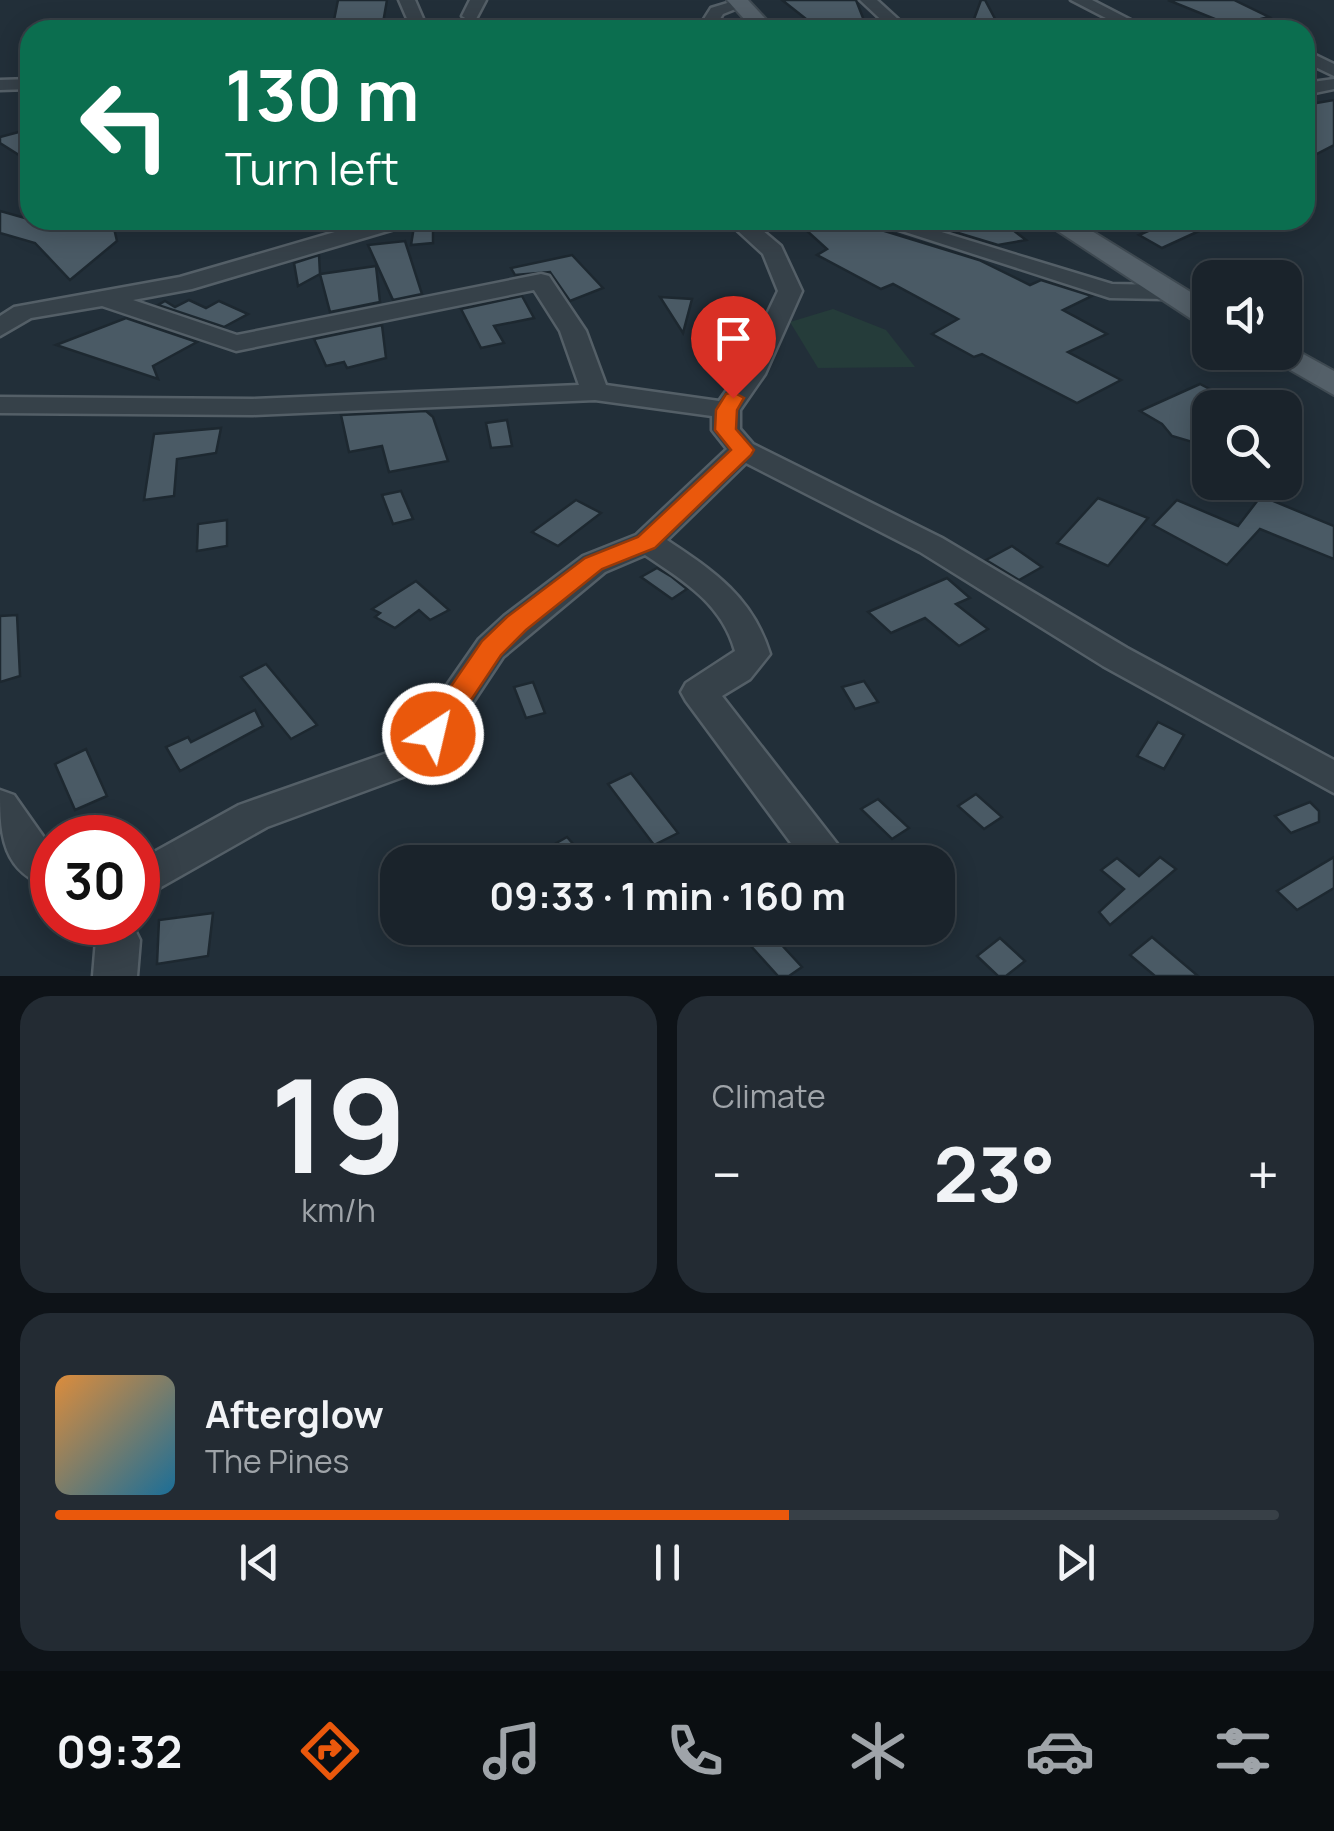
<!DOCTYPE html>
<meta charset="utf-8">
<style>
body{margin:0;font-family:Manrope,sans-serif;background:#232b33;color:#f1f3f6;height:100vh;display:flex;flex-direction:column;font-size:38px;white-space:nowrap}
*{box-sizing:border-box;margin:0}
p{font-size:32px;color:#9fa4a9}
.icon{flex:none;width:55px;height:55px;fill:none;stroke:currentColor;stroke-width:2;stroke-linecap:round;stroke-linejoin:round}
.map{position:relative;height:976px;overflow:hidden}
.sheet{display:flex;flex-direction:column;gap:20px;padding:20px;background:#0e1318;flex:1}
.sheet>*{flex:none}
.guide{position:absolute;left:20px;top:20px;width:1295px;height:210px;border-radius:30px;box-shadow:0 5px 25px #0003,0 0 0 2px #384047;background:#0b6e4f;color:#fff;overflow:hidden}
.controls{position:absolute;left:1192px;top:260px;display:grid;gap:20px}
.controls a{display:grid;place-items:center;width:110px;height:110px;border-radius:20px;background:#1a232b;box-shadow:0 5px 25px #0003,0 0 0 2px #384047;font-size:50px}
.speed{position:absolute;left:30px;top:815px;display:flex;gap:20px;font-size:50px;font-weight:700;text-align:center}
.speed>*{display:grid;place-content:center;width:130px;height:130px;border-radius:50%;background:#1a232b;box-shadow:0 5px 25px #0003,0 0 0 2px #384047;line-height:1}
.speed .limit{border:15px solid #d22;background:#fff;color:#111}
.pin{position:absolute;display:grid;place-items:center;width:85px;height:85px;color:#fff;margin:-102px -42px;border-radius:50% 50% 50% 0;rotate:-45deg;box-shadow:0 0 10px #0007}
.pin .icon{rotate:45deg}
.me{position:absolute;width:110px;margin:-55px;rotate:35deg;stroke-linejoin:round;filter:drop-shadow(0 0 8px #0008)}
.turn{display:flex;align-items:center;gap:35px;height:210px;padding:0 40px;font-size:45px}
.turn .icon{width:130px;height:130px;stroke-width:2.5}
.turn b{display:block;font-size:70px;line-height:85px}
.big{font-size:75px;font-weight:700;line-height:1.1}
.sheet .card{flex:1;display:flex;flex-direction:column;justify-content:center;gap:15px;min-width:0;padding:0 35px;border-radius:30px;background:#232b33}
.sheet .dial{align-items:center;gap:0}
.dial b{font-size:130px;line-height:1}
.song{display:flex;align-items:center;gap:30px}
.cover{width:120px;height:120px;border-radius:15px;background:linear-gradient(135deg,hsl(30 70% 55%),hsl(200 70% 35%))}
.played{height:10px;border-radius:5px;background:linear-gradient(90deg,#ea580c 60%,#384047 60%)}
.keys{display:flex;justify-content:space-around;direction:ltr}
.heat{display:flex;justify-content:space-between;align-items:center;font-size:55px;direction:ltr}
.sheet .tiles{flex:1;display:grid;gap:20px;grid-template-columns:1fr 1fr}
.card:last-child{grid-column:span 2}
.trip{position:absolute;left:380px;top:845px;width:575px;height:100px;border-radius:30px;background:#1a232b;box-shadow:0 5px 25px #0003,0 0 0 2px #384047;font-weight:700;line-height:100px;text-align:center}
.dock{display:flex;height:160px;justify-content:space-around;align-items:center;background:#0a0e11;color:#9fa4a9}
.dock .icon{width:70px;height:70px}
.dock .current{color:#ea580c}
.dock b{font-size:45px;color:#f1f3f6}
.map>svg:first-child{display:block}
</style>
<div class="map">
<svg width="1334" height="976" viewBox="0 0 1334 976">
<rect width="100%" height="100%" fill="#222f39"/>
<!-- green -->
<path fill="#253c3a" d="M833 309 886 330 915 367 818 368 790 322Z"/>
<!-- building -->
<g fill="#4a5a65" stroke="#1d2830" stroke-width="2.5">
<path d="M338 0H387L383 23 332 30Z"/>
<path d="M782 0H856L867 28 820 30Z"/>
<path d="M981 0H985L1001 30H970Z"/>
<path d="M1168 0H1234L1269 17 1232 26Z"/>
<path d="M1334 100V145L1305 160V105Z"/>
<path d="M30 129V162L0 143V137Z"/>
<path d="M0 211 60 228 81 220H112L117 241 70 280 35 243 0 233Z"/>
<path d="M415 220H433V243L411 245Z"/>
<path d="M795 220H864L875 228 979 260 1030 285 1041 280 1092 296 1063 310 1107 334 1068 352 1121 380 1077 403 982 354 974 357 932 334 958 319 893 284 881 289 817 255 827 249Z"/>
<path d="M915 220H1000L1026 240 998 245Z"/>
<path d="M1173 220H1223L1162 248 1139 235Z"/>
<path d="M405 241 422 294 393 300 368 245Z"/>
<path d="M319 255 320 274 376 266 380 302 330 312 320 274 298 286 294 263Z"/>
<path d="M572 255 603 288 570 301 550 272 515 275 511 268Z"/>
<path d="M522 296 534 318 494 326 504 343 481 348 461 309Z"/>
<path d="M660 297 692 299 683 333Z"/>
<path d="M189 300 206 308 219 301 248 314 224 327 158 305 165 301 175 307Z"/>
<path d="M126 318 197 342 153 366 158 379 56 345Z"/>
<path d="M382 325 386 358 347 368 344 362 326 366 314 339Z"/>
<path d="M1200 384 1246 408H1210V437L1199 444 1172 436 1162 424 1140 411Z"/>
<path d="M426 411 433 417 448 461 389 472 382 446 349 452 341 415Z"/>
<path d="M507 420 512 446 491 448 486 423Z"/>
<path d="M221 428 216 453 177 459 174 496 144 500 154 434Z"/>
<path d="M401 491 413 519 393 524 382 495Z"/>
<path d="M1261 496 1334 526V559L1260 529 1227 565 1153 525 1177 500 1238 526Z"/>
<path d="M1098 498 1148 518 1108 566 1057 543Z"/>
<path d="M576 500 601 513 558 546 532 532Z"/>
<path d="M227 520V546L197 551 198 524Z"/>
<path d="M1012 546 1042 567 1019 580 986 560Z"/>
<path d="M657 568 672 577 687 589 672 599 641 577Z"/>
<path d="M947 578 970 598 956 604 988 629 959 646 925 618 891 633 868 612Z"/>
<path d="M416 581 449 610 430 620 419 610 395 628 375 617 380 613 372 609Z"/>
<path d="M17 615 20 676 0 682V616Z"/>
<path d="M266 664 317 725 291 739 241 677Z"/>
<path d="M864 681 878 702 855 709 842 687Z"/>
<path d="M533 682 545 713 526 718 514 687Z"/>
<path d="M255 710 263 726 180 771 166 747 188 737 191 742Z"/>
<path d="M1158 722 1184 735 1164 769 1137 756Z"/>
<path d="M86 749 107 796 75 810 55 764Z"/>
<path d="M631 773 678 833 654 845 608 784Z"/>
<path d="M976 794 1002 817 984 829 958 806Z"/>
<path d="M878 799 909 828 892 839 861 809Z"/>
<path d="M1310 802 1319 811V822L1291 833 1275 816Z"/>
<path d="M567 837 589 862H523Z"/>
<path d="M1160 857 1176 869 1110 925 1099 912 1124 889 1101 870 1117 858 1139 876Z"/>
<path d="M1334 857V888L1297 910 1277 891Z"/>
<path d="M213 913 208 956 157 964 159 920Z"/>
<path d="M766 928 802 967 789 976H778L750 945V936Z"/>
<path d="M1152 937 1198 976H1155L1130 955Z"/>
<path d="M1000 938 1025 961 1006 976H998L977 956Z"/>
</g>
<g fill="none" stroke-linecap="round" stroke-linejoin="round">
<!-- minor casing -->
<g stroke="#545f67" stroke-width="5">
<g id="minor">
<path d="M399 0H415L428 30H412Z"/>
<path d="M470 0H486L476 19 470 21 462 16Z"/>
<path d="M737 0 748 4 723 14 713 30H697L711 8Z"/>
<path d="M860 0H877L910 30H892Z"/>
<path d="M1071 0H1092L1150 30H1129Z"/>
<path d="M1305 50 1334 64V76L1305 62Z"/>
<path d="M30 79V89L0 90V80Z"/>
<path d="M1334 79V89L1305 95V83Z"/>
<path d="M376 220H411L408 225 192 289 133 300 237 335 541 274 549 276 586 331 606 385 719 401 739 373 778 291 763 254 726 220H750L781 246 802 291 765 374 740 410V429L753 444 942 538 1127 648 1334 760V793L1103 666 920 552 746 463 667 540C714 571 753 598 770 654L750 679 722 696 838 845 844 857 842 862H805L686 701 681 692 686 683 735 651C722 604 684 581 645 555L605 572 503 657 430 767 267 827 138 900V861L239 805 404 747 479 639 504 616 583 556 636 535 727 449 712 430V416L595 400 253 415 0 413V397L253 399 579 385 560 331 534 290 236 351 102 306 31 318 0 336V316L14 307 180 277Z"/>
<path d="M868 220H902L1112 284 1164 285 1176 292 1164 299 1110 298Z"/>
<path d="M0 790 14 795 52 849V888C2 873 0 836 0 790Z"/>
<path d="M88 922H131L140 940 137 976H93L96 940Z"/>
</g>
</g>
<!-- major casing -->
<g stroke="#3f4a52" stroke-width="4">
<g id="major">
<path d="M727 0H748L776 30H754Z"/>
<path d="M1041 220H1074L1210 304V326L1199 324Z"/>
<path d="M1287 345 1334 371V395L1259 352H1285Z"/>
</g>
</g>
<!-- minor -->
<use href="#minor" fill="#364149" fill-rule="evenodd"/>
<!-- major -->
<use href="#major" fill="#546069" fill-rule="evenodd"/>
</g>
<!-- route -->
<path fill="#ea580c" stroke="#983908" stroke-width="2.5" d="M733 392 744 398 737 410 736 429 754 450 751 455 655 548 602 569 526 630 501 655 443 742H423L419 734 423 727 482 641 507 617 585 558 638 537 731 450 715 430 716 410 726 394Z"/>
</svg>
<div class="controls">
<a><svg class="icon" aria-label="sound" viewBox="0 0 24 24"><path d="M4 9h4l5-4v14l-5-4H4zM17 9q2 3 0 6"/></svg></a>
<a><svg class="icon" aria-label="search" viewBox="0 0 24 24"><circle cx="10" cy="10" r="6"/><path d="M15 15l6 6"/></svg></a>
</div>
<div class="speed"><div class="limit">30</div></div>
<div class="pin" style="left:733px;top:398px;background:#d93025"><svg class="icon" aria-label="arrive" viewBox="0 0 24 24"><path d="M6 21V4h12l-3 4 3 4H6"/></svg></div>
<svg class="me" style="left:433px;top:734px" viewBox="-20 -20 40 40"><circle r="17" fill="#ea580c" stroke="#fff" stroke-width="3"/><path d="M0-11L8 9 0 5-8 9z" fill="#fff"/></svg>
<div class="trip">09:33 · 1 min · 160 m</div>
<div class="guide">
<div class="turn"><svg class="icon" aria-label="left" viewBox="0 0 24 24"><path d="M17 20v-9H6M10 6l-5 5 5 5"/></svg><div><b>130 m</b>Turn left</div></div>
</div>
</div>
<section class="sheet">
<div class="tiles">
<div class="card dial"><b>19</b><p>km/h</p></div>
<div class="card"><p>Climate</p>
<div class="heat"><a>−</a><b class="big">23°</b><a>+</a></div>
</div>
<div class="card">
<div class="song"><i class="cover"></i><div><b>Afterglow</b><p>The Pines</p></div></div>
<div class="played"></div>
<div class="keys"><svg class="icon" aria-label="previous" viewBox="0 0 24 24"><path d="M18 5L8 12l10 7zM5 5v14"/></svg><svg class="icon" aria-label="pause" viewBox="0 0 24 24"><path d="M8 5v14M16 5v14"/></svg><svg class="icon" aria-label="next" viewBox="0 0 24 24"><path d="M6 5l10 7-10 7zM19 5v14"/></svg></div>
</div>
</div>
</section>
<nav class="dock">
<b>09:32</b>
<svg class="icon current" aria-label="directions" viewBox="0 0 24 24"><path d="M12 3l9 9-9 9-9-9zM9 14v-3h6M13 9l2 2-2 2"/></svg>
<svg class="icon" aria-label="music" viewBox="0 0 24 24"><path d="M9 18V5l10-2v13"/><circle cx="6" cy="18" r="3"/><circle cx="16" cy="16" r="3"/></svg>
<svg class="icon" aria-label="phone" viewBox="0 0 24 24"><path d="M5 4h4l2 5-3 2q2 4 5 5l2-3 5 2v4C11 20 4 13 5 4z"/></svg>
<svg class="icon" aria-label="climate" viewBox="0 0 24 24"><path d="M12 3v18M4 7l16 10M4 17L20 7"/></svg>
<svg class="icon" aria-label="car" viewBox="0 0 24 24"><path d="M5 17H2v-5l4-1 3-4h7l3 4 3 1v5h-3M9 17h6M6 11h13"/><circle cx="7" cy="17" r="2"/><circle cx="17" cy="17" r="2"/></svg>
<svg class="icon" aria-label="filters" viewBox="0 0 24 24"><path d="M4 7h16M4 17h16"/><circle cx="9" cy="7" r="2"/><circle cx="15" cy="17" r="2"/></svg>
</nav>
